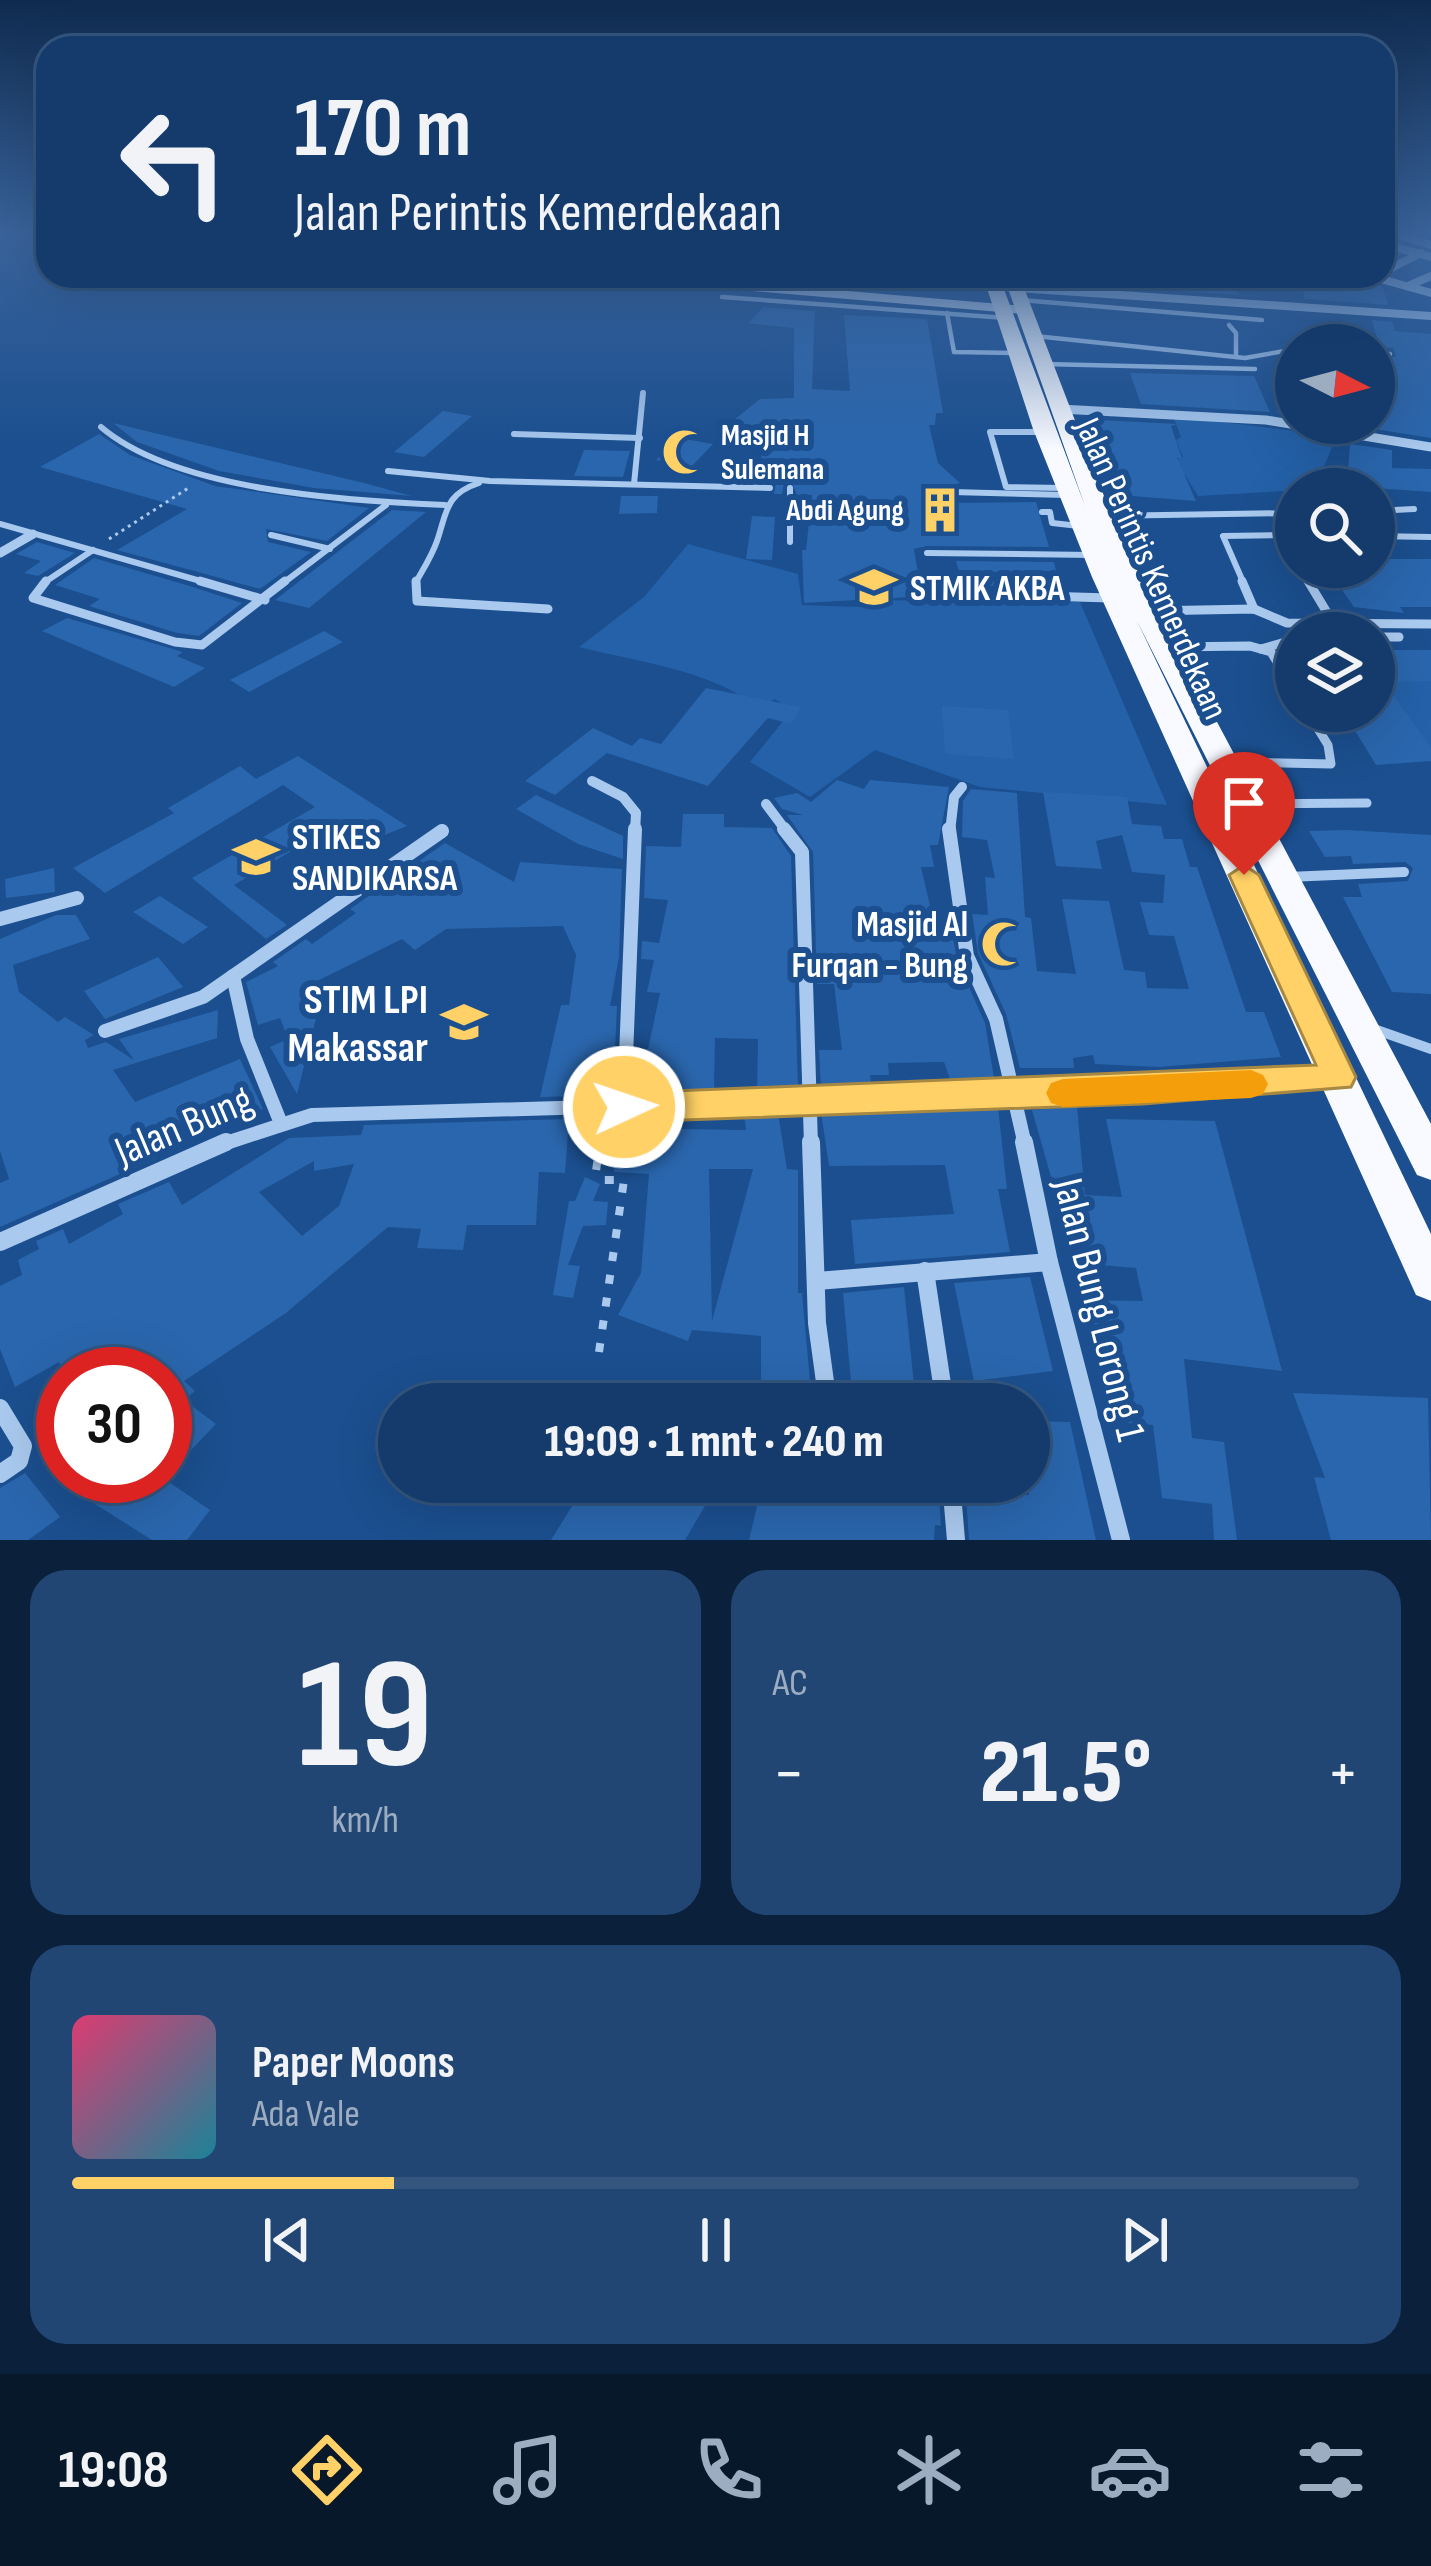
<!DOCTYPE html>
<html lang="id">
<meta charset="utf-8">
<style>
body{margin:0;font-family:"Sofia Sans Condensed",sans-serif;background:#214673;color:#f1f3f6;height:100vh;display:flex;flex-direction:column;font-size:45px;white-space:nowrap}
*{box-sizing:border-box;margin:0}
p{font-size:39px;color:#9dadc1}
.icon{flex:none;width:66px;height:66px;fill:none;stroke:currentColor;stroke-width:2;stroke-linecap:round;stroke-linejoin:round}
.map{position:relative;height:1540px;overflow:hidden}
.sheet{display:flex;flex-direction:column;gap:30px;padding:30px;background:#0b203b;flex:1}
.sheet>*{flex:none}
.top-card{position:absolute;left:36px;top:36px;width:1359px;height:252px;border-radius:36px;box-shadow:0 12px 48px #0002,0 0 0 3px #33557e;background:#143b6b;color:#f1f3f6;overflow:hidden}
.needle{width:78px;rotate:96deg}
.fabs{position:absolute;left:1275px;top:324px;display:grid;gap:24px}
.fabs a{display:grid;place-items:center;width:120px;height:120px;border-radius:50%;background:#143b6b;box-shadow:0 12px 48px #0002,0 0 0 3px #33557e;font-size:60px}
.speed{position:absolute;left:36px;top:1347px;display:flex;gap:24px;font-size:60px;font-weight:700;text-align:center}
.speed>*{display:grid;place-content:center;width:156px;height:156px;border-radius:50%;background:#143b6b;box-shadow:0 12px 48px #0002,0 0 0 3px #33557e;line-height:1}
.speed .limit{border:18px solid #d22;background:#fff;color:#111}
.pin{position:absolute;display:grid;place-items:center;width:102px;height:102px;color:#fff;margin:-123px -51px;border-radius:50% 50% 50% 0;rotate:-45deg;box-shadow:0 0 12px #0007}
.pin .icon{rotate:45deg}
.me{position:absolute;width:132px;margin:-66px;rotate:87deg;stroke-linejoin:round;filter:drop-shadow(0 0 9px #0008)}
.turn{display:flex;align-items:center;gap:42px;height:252px;padding:0 60px;font-size:54px}
.turn .icon{width:156px;height:156px;stroke-width:2.5}
.turn b{display:block;font-size:84px;line-height:102px}
.big{font-size:90px;font-weight:800;line-height:1.1}
.sheet .widget{flex:1;display:flex;flex-direction:column;justify-content:center;gap:18px;min-width:0;padding:0 42px;border-radius:36px;background:#214673}
.sheet .dial{align-items:center;gap:0}
.dial b{font-size:156px;line-height:1}
.song{display:flex;align-items:center;gap:36px}
.cover{width:144px;height:144px;border-radius:18px;background:linear-gradient(135deg,hsl(340 70% 55%),hsl(190 70% 35%))}
.played{height:12px;border-radius:6px;background:linear-gradient(90deg,#ffd166 25%,#33557e 25%)}
.keys{display:flex;justify-content:space-around;direction:ltr}
.heat{display:flex;justify-content:space-between;align-items:center;font-size:66px;direction:ltr}
.sheet .tiles{flex:1;display:grid;gap:30px;grid-template-columns:1fr 1fr}
.widget:last-child{grid-column:span 2}
.trip{position:absolute;left:378px;top:1383px;width:672px;height:120px;border-radius:60px;background:#143b6b;box-shadow:0 12px 48px #0002,0 0 0 3px #33557e;font-weight:800;line-height:120px;text-align:center}
.dock{display:flex;height:192px;justify-content:space-around;align-items:center;background:#08182b;color:#9dadc1}
.dock .icon{width:84px;height:84px}
.dock .selected{color:#ffd166}
.dock b{font-size:54px;color:#f1f3f6}
.map>svg:first-child{display:block}
</style>
<div class="map">
<svg width="1431" height="1540" viewBox="0 0 1431 1540">
<rect width="100%" height="100%" fill="#1b4f8f"/>
<!-- green -->
<g fill="#2461a8">
<path d="M1173 416 1352 438H1336L1320 476V489L1198 496 1185 475 1107 473 1104 466 1181 468 1177 459 1183 457 1176 440 1181 437Z"/>
<path d="M688 544 798 574 802 605 861 607 862 600 1080 602 1167 805 980 787 875 750 810 797 750 762 793 709 774 699 759 712C728 673 629 660 579 647L644 597Z"/>
<path d="M1431 677V762L1374 678Z"/>
</g>
<!-- building -->
<g fill="#2a66ad" fill-rule="evenodd">
<path d="M1137 276H1234L1238 294 1269 297 1138 288Z"/>
<path d="M1300 276H1362L1383 288 1388 305 1305 299Z"/>
<path d="M763 307 815 311 812 389 850 391 844 315 927 319 943 413H936L935 425H929L938 463 960 483 947 486 945 494 950 503 1036 502 1049 547 926 546 914 549 921 591H908L910 597 804 603 802 550H806L812 495H797L791 481 784 483 782 494H774L776 483 760 479 763 433 729 424 760 399 794 398V328L749 323Z"/>
<path d="M1372 320 1392 322 1395 331 1431 334V438L1356 426 1374 423V365L1385 366 1384 360 1396 356 1393 348 1380 347Z"/>
<path d="M1286 362H1296V416L1278 413Z"/>
<path d="M1130 373 1254 376 1270 412 1141 404Z"/>
<path d="M443 411 472 416 424 457 394 452Z"/>
<path d="M1079 419 1177 424 1171 426 1182 458H1177L1196 501 1119 495 1099 445H1089Z"/>
<path d="M113 423 364 483 412 496 314 488 219 471 137 442Z"/>
<path d="M99 434 130 455 215 486 369 508 327 541 266 529 268 542 311 552 260 589 198 572 117 550 187 509 40 467Z"/>
<path d="M679 438 713 444 691 467 656 460Z"/>
<path d="M1350 444 1392 450V468L1431 469V492L1347 486Z"/>
<path d="M584 450 630 451 623 477 574 476Z"/>
<path d="M621 496H658L657 513 619 514Z"/>
<path d="M392 510 426 512 309 608 275 600Z"/>
<path d="M752 516 775 517 772 560 746 559Z"/>
<path d="M37 542 75 553 38 576 24 573 41 561 16 554Z"/>
<path d="M94 558 193 587 242 603 199 636 177 633 89 606 100 599 55 585Z"/>
<path d="M1386 559H1431V607H1400L1404 613 1354 607 1326 567H1382Z"/>
<path d="M956 561 1054 562 1056 571 991 572 995 586 963 585Z"/>
<path d="M67 618 183 652 177 656 205 668 174 687 42 631Z"/>
<path d="M324 631 343 642 249 692 230 680Z"/>
<path d="M1374 650H1431V681L1384 682 1431 748V761L1376 765 1343 711H1374Z"/>
<path d="M706 688 801 707 791 724 768 718 708 786 607 753 555 795 525 781 593 728 632 746 640 738 661 744Z"/>
<path d="M942 706 1008 710 1014 759 945 754Z"/>
<path d="M298 756 407 826 377 838 365 822 350 831 339 823 234 885 287 925 266 939 192 878 315 807 283 785 105 893 73 868 174 813 168 808 240 766 256 779Z"/>
<path d="M837 780 864 789 870 780 949 787 938 845H930L934 867H921L936 931 952 932 957 960 985 1023 995 1084 952 1085 944 1062 888 1063 889 1075H870L872 1088 821 1089 819 1050H842L834 984H817L813 852 787 815H803L782 809 774 798 797 793 811 802Z"/>
<path d="M971 789 1017 793 1025 917 1031 918 1037 971 1076 974 1062 899 1109 901 1124 970 1145 972 1147 988 1189 989 1174 936 1149 935 1140 902 1163 903 1165 875 1132 872 1122 835 1096 841 1102 869 1056 866 1043 792 1127 797 1132 824 1161 826 1164 839H1182L1190 867H1197L1246 1012H1264L1281 1057 1159 1067 1095 1064 1093 1055 1073 1058 1074 1068H1020L1006 1014 978 953 972 914 988 915 985 877 995 878 987 840 962 837 963 801Z"/>
<path d="M536 795 623 836V859L578 844 516 809Z"/>
<path d="M683 814H724V827L772 828 791 856 798 1087 757 1091 758 1039 715 1038 714 1089 636 1095 638 1049H648L660 993 647 992 654 960 641 959 642 941 659 943 668 900 644 898 646 846 681 847Z"/>
<path d="M1347 830 1431 835V994L1392 992 1343 897H1362L1358 884 1408 881 1413 868 1405 862 1353 864 1351 856 1325 857 1309 831Z"/>
<path d="M445 843 514 882 520 862 622 869 619 957 610 1006H617L613 1095 540 1097 561 1005H569L576 955 563 926 446 929 415 950 402 939 303 988 321 999 297 1094 270 1047 288 1039 280 1018 258 1025 246 982 278 966 273 962 306 939 312 944 356 913 350 909Z"/>
<path d="M54 868 55 892 6 898 5 879Z"/>
<path d="M160 896 208 927 183 944 133 912Z"/>
<path d="M56 915H76L90 939 13 965 19 992 58 1022 65 1017 94 1035 85 1040 88 1048 106 1042 134 1060 119 1039 218 1010 217 1038 113 1070 135 1102 240 1059 263 1109 159 1149 156 1158 0 1227V1183L9 1179 0 1151V939Z"/>
<path d="M158 957 183 987 105 1019 84 991Z"/>
<path d="M998 1107 1007 1189H998L1010 1252 855 1264 851 1220 954 1214 945 1165 829 1166 821 1112Z"/>
<path d="M1077 1107 1085 1195 1122 1197 1106 1119 1215 1121 1282 1371 1184 1359 1192 1438 1224 1442 1237 1540H1214L1212 1504 1162 1498 1153 1425 1115 1422 1109 1355 1091 1354 1080 1300 1143 1301 1136 1268 1075 1263 1065 1185 1053 1184 1032 1110Z"/>
<path d="M778 1113 787 1169 798 1170V1293H802L812 1404H768L772 1388H761V1336L692 1330 688 1341 618 1315 641 1273 649 1174 614 1172 612 1118 678 1116V1129L746 1130 744 1114ZM709 1169H753L712 1321Z"/>
<path d="M569 1119 565 1173 539 1172 536 1225H467L463 1250 417 1248 421 1229 388 1227 286 1313 184 1381 195 1391 184 1400 216 1424 165 1477V1374H65L59 1362 15 1387 0 1349V1286L22 1275 18 1260 39 1249 36 1241 63 1229 69 1244 123 1214 118 1204 169 1182 182 1205 289 1138 361 1135 364 1125ZM314 1161V1171L354 1164 339 1206 302 1236 259 1192Z"/>
<path d="M585 1177 600 1184 593 1201 608 1202 606 1225 583 1226 568 1265 580 1266 573 1298 553 1295 569 1201H575Z"/>
<path d="M1030 1277 1053 1371 974 1381 954 1283Z"/>
<path d="M904 1287 916 1404H853L843 1293Z"/>
<path d="M1293 1393 1428 1398 1431 1540H1331L1314 1477 1325 1478Z"/>
<path d="M1029 1421 1070 1422 1096 1540H969L966 1495H1029Z"/>
<path d="M25 1473 60 1517 28 1540H0V1488Z"/>
<path d="M119 1476H160L210 1510 187 1540H152L95 1504Z"/>
<path d="M587 1482H719L685 1540H551Z"/>
<path d="M763 1482H938L941 1526 935 1525 934 1540H749Z"/>
</g>
<g fill="none" stroke-linecap="round" stroke-linejoin="round">
<!-- path-far2 -->
<path stroke="#a9c9ee" stroke-width="3" stroke-dasharray="3 4.5" stroke-linecap="butt" d="M109 539 190 487"/>
<!-- path-far1 -->
<path stroke="#a9c9ee" stroke-width="6" stroke-dasharray="8 10" stroke-linecap="butt" d="M599 1145 602 1125"/>
<!-- path -->
<path stroke="#a9c9ee" stroke-width="8" stroke-dasharray="9 14" stroke-linecap="butt" d="M599 1352 624 1180H604L596 1171 600 1142"/>
<!-- service-far3 -->
<g stroke="#a9c9ee" stroke-width="4.5">
<path d="M722 297 1006 318"/>
<path d="M1021 300 1262 320"/>
<path d="M947 313 954 352 1016 353"/>
<path d="M1229 325 1236 333V357"/>
<path d="M1035 336 1245 358 1296 349"/>
<path d="M1374 353 1390 354"/>
<path d="M1044 364 1255 369"/>
</g>
<!-- service-far2 -->
<g stroke="#a9c9ee" stroke-width="6">
<path d="M101 427C176 491 348 501 445 505"/>
<path d="M1042 432H990L1006 487 1064 488"/>
<path d="M514 434 640 438"/>
<path d="M388 471 490 481 770 488"/>
<path d="M634 484 643 393"/>
<path d="M790 488V542"/>
<path d="M952 492 1066 495"/>
<path d="M1374 511 1414 509"/>
<path d="M1042 512H1050L1052 523 1079 526"/>
<path d="M1101 516 1296 513"/>
<path d="M0 524 211 584"/>
<path d="M271 535 330 549"/>
<path d="M1279 535 1296 562"/>
<path d="M1374 536 1431 537"/>
<path d="M927 553 1093 555"/>
<path d="M1299 567 1310 584"/>
<path d="M42 584 93 550"/>
<path d="M282 584 386 505"/>
<path d="M415 584C422 571 432 556 437 541 447 512 445 494 479 483"/>
<path d="M1244 584 1223 536 1296 535"/>
</g>
<!-- service-far1 -->
<g stroke="#a9c9ee" stroke-width="9">
<path d="M46 581 33 598 175 642 202 645 285 581"/>
<path d="M200 581 265 600"/>
<path d="M416 581 417 601 548 609"/>
<path d="M1242 581 1254 609"/>
<path d="M1308 581 1334 624"/>
<path d="M944 593 1110 598"/>
<path d="M1146 611 1254 609 1287 623 1431 624"/>
<path d="M1374 637H1399"/>
<path d="M1169 647 1250 646 1271 652 1296 693"/>
<path d="M1261 649 1296 639"/>
<path d="M1228 762 1331 764 1328 745 1307 711"/>
<path d="M1251 804 1367 803"/>
</g>
<!-- service -->
<g stroke="#a9c9ee" stroke-width="10">
<path d="M1288 877 1404 872"/>
<path d="M1371 1028 1431 1049"/>
</g>
<!-- minor-far4 -->
<g stroke="#a9c9ee" stroke-width="8">
<path d="M1383 237 1398 235 1431 245"/>
<path d="M1383 244 1431 257"/>
<path d="M1383 272 1421 253"/>
<path d="M1370 276 1431 293"/>
<path d="M1408 286 1431 276"/>
<path d="M1017 288 1431 316"/>
</g>
<!-- minor-far3 -->
<g stroke="#a9c9ee" stroke-width="9">
<path d="M1060 409 1266 420 1431 447"/>
<path d="M0 553 33 534"/>
</g>
<!-- minor-far2 -->
<g stroke="#a9c9ee" stroke-width="10">
<path d="M592 781 623 797 636 813 635 832"/>
<path d="M766 804 787 832"/>
<path d="M950 832 954 797 962 787"/>
</g>
<!-- minor-far1 -->
<g stroke="#a9c9ee" stroke-width="14">
<path d="M784 829 802 852 811 1145"/>
<path d="M949 829 967 956 996 1019 1025 1145"/>
<path d="M0 919 77 898"/>
<path d="M233 976 247 1039 280 1121"/>
<path d="M105 1031 203 997 442 831"/>
<path d="M624 1107 635 829"/>
<path d="M220 1145 312 1115 1013 1095 1331 1078"/>
</g>
<!-- minor -->
<g stroke="#a9c9ee" stroke-width="18">
<path d="M811 1142 817 1323 828 1404"/>
<path d="M1024 1142 1049 1262 1121 1540"/>
<path d="M0 1242 226 1142"/>
<path d="M925 1271 945 1404"/>
<path d="M817 1281 1049 1262"/>
<path d="M0 1408 23 1446 19 1461 0 1474"/>
<path d="M951 1482 956 1540"/>
</g>
<!-- secondary -->
<path fill="#d6e6fa" fill-rule="evenodd" d="M616 276H671L1025 306 1032 310 1025 314 623 280Z"/>
<!-- trunk -->
<path fill="#f8faff" fill-rule="evenodd" d="M983 276H999L1085 506 1005 280 1009 276 1021 280 1109 509 1158 611 1431 1124V1180L1417 1175 1137 621 1431 1234V1301L1416 1295 1092 577 1033 429Z"/>
</g>
<!-- sky -->
<linearGradient id="sky" x2="0" y2="1"><stop stop-color="#0f2b4f"/><stop offset="0.52" stop-color="#39639b"/><stop offset="1" stop-color="#39639b" stop-opacity="0"/></linearGradient>
<rect width="1431" height="450" fill="url(#sky)"/>
<!-- route -->
<path fill="#ffd166" stroke="#a68842" stroke-width="3" d="M1244 865 1259 875 1356 1077 1351 1087 1143 1104 624 1122 611 1117 606 1107 611 1097 624 1093 1316 1065 1229 875Z"/>
<!-- slow -->
<path fill="#f59e0b" d="M1251 1070 1263 1075 1268 1084 1263 1094 1251 1098 1063 1107 1051 1103 1046 1093 1051 1083 1063 1079Z"/>
<!-- icons -->
<defs>
<g id="mosque-bare" transform="scale(3.6)"><path d="M3.5-4.9A6 6 0 1 0 3.5 4.9A5 5 0 1 1 3.5-4.9Z" fill="#ffd166" stroke="#1b4f8f" stroke-width="2.5" paint-order="stroke"/></g>
<g id="building-bare" transform="scale(3.6)"><path d="M-4-6H4V6H1V3H-1V6H-4ZM-2.5-4.3h1.7v1.8h-1.7ZM.8-4.3h1.7v1.8H.8ZM-2.5-1h1.7V.8h-1.7ZM.8-1h1.7V.8H.8Z" fill="#ffd166" stroke="#1b4f8f" stroke-width="2.5" paint-order="stroke"/></g>
<g id="university-bare" transform="scale(3.6)"><path d="M0-5L7-2L0 1L-7-2ZM-4 1L0 2.5L4 1V4Q0 6-4 4Z" fill="#ffd166" stroke="#1b4f8f" stroke-width="2.5" paint-order="stroke"/></g>
</defs>
<g fill-rule="evenodd">
<use href="#mosque-bare" x="685" y="452"/>
<use href="#building-bare" x="940" y="510"/>
<use href="#university-bare" x="874" y="587"/>
<use href="#university-bare" x="256" y="857"/>
<use href="#mosque-bare" x="1004" y="944"/>
<use href="#university-bare" x="464" y="1022"/>
</g>
<g text-anchor="middle" stroke-width="12" stroke-linejoin="round" paint-order="stroke">
<!-- far-poi labels -->
<g font-size="30" font-weight="bold" fill="#fff" stroke="#1b4f8f" text-anchor="start">
<text x="721" y="445">Masjid H<tspan x="721" dy="34">Sulemana</tspan></text>
<text x="904" y="520" text-anchor="end">Abdi Agung</text>
</g>
<!-- street labels -->
<g font-size="36" fill="#fff" stroke="#1b4f8f">
<text transform="translate(1153 568) rotate(66)" y="13">Jalan Perintis Kemerdekaan</text>
</g>
<!-- poi labels -->
<g font-size="36" font-weight="bold" fill="#fff" stroke="#1b4f8f" text-anchor="start">
<text x="910" y="600">STMIK AKBA</text>
<text x="292" y="849">STIKES<tspan x="292" dy="41">SANDIKARSA</tspan></text>
<text x="968" y="936" text-anchor="end">Masjid Al<tspan x="968" dy="41">Furqan - Bung</tspan></text>
</g>
<!-- near-poi labels -->
<g font-size="42" font-weight="bold" fill="#fff" stroke="#1b4f8f" text-anchor="end">
<text x="428" y="1013">STIM LPI<tspan x="428" dy="48">Makassar</tspan></text>
</g>
<!-- near-street labels -->
<g font-size="42" fill="#fff" stroke="#1b4f8f">
<text transform="translate(183 1124) rotate(-23)" y="15">Jalan Bung</text>
<text transform="translate(1101 1309) rotate(76)" y="15">Jalan Bung Lorong 1</text>
</g>
</g>
</svg>
<div class="fabs">
<a><svg class="needle" viewBox="-14 -14 28 28"><path d="M0-13l5 13h-10z" fill="#e53935"/><path d="M0 13l5-13h-10z" fill="#9dadc1"/></svg></a>
<a><svg class="icon" aria-label="search" viewBox="0 0 24 24"><circle cx="10" cy="10" r="6"/><path d="M15 15l6 6"/></svg></a>
<a><svg class="icon" aria-label="layers" viewBox="0 0 24 24"><path d="M12 4l9 5-9 5-9-5zM3 14l9 5 9-5"/></svg></a>
</div>
<div class="speed"><div class="limit">30</div></div>
<div class="pin" style="left:1244px;top:875px;background:#d93025"><svg class="icon" aria-label="arrive" viewBox="0 0 24 24"><path d="M6 21V4h12l-3 4 3 4H6"/></svg></div>
<svg class="me" style="left:624px;top:1107px" viewBox="-20 -20 40 40"><circle r="17" fill="#ffd166" stroke="#fff" stroke-width="3"/><path d="M0-11L8 9 0 5-8 9z" fill="#fff"/></svg>
<div class="trip">19:09 · 1 mnt · 240 m</div>
<div class="top-card">
<div class="turn"><svg class="icon" aria-label="left" viewBox="0 0 24 24"><path d="M17 20v-9H6M10 6l-5 5 5 5"/></svg><div><b>170 m</b>Jalan Perintis Kemerdekaan</div></div>
</div>
</div>
<section class="sheet">
<div class="tiles">
<div class="widget dial"><b>19</b><p>km/h</p></div>
<div class="widget"><p>AC</p>
<div class="heat"><a>−</a><b class="big">21.5°</b><a>+</a></div>
</div>
<div class="widget">
<div class="song"><i class="cover"></i><div><b>Paper Moons</b><p>Ada Vale</p></div></div>
<div class="played"></div>
<div class="keys"><svg class="icon" aria-label="previous" viewBox="0 0 24 24"><path d="M18 5L8 12l10 7zM5 5v14"/></svg><svg class="icon" aria-label="pause" viewBox="0 0 24 24"><path d="M8 5v14M16 5v14"/></svg><svg class="icon" aria-label="next" viewBox="0 0 24 24"><path d="M6 5l10 7-10 7zM19 5v14"/></svg></div>
</div>
</div>
</section>
<nav class="dock">
<b>19:08</b>
<svg class="icon selected" aria-label="directions" viewBox="0 0 24 24"><path d="M12 3l9 9-9 9-9-9zM9 14v-3h6M13 9l2 2-2 2"/></svg>
<svg class="icon" aria-label="music" viewBox="0 0 24 24"><path d="M9 18V5l10-2v13"/><circle cx="6" cy="18" r="3"/><circle cx="16" cy="16" r="3"/></svg>
<svg class="icon" aria-label="phone" viewBox="0 0 24 24"><path d="M5 4h4l2 5-3 2q2 4 5 5l2-3 5 2v4C11 20 4 13 5 4z"/></svg>
<svg class="icon" aria-label="climate" viewBox="0 0 24 24"><path d="M12 3v18M4 7l16 10M4 17L20 7"/></svg>
<svg class="icon" aria-label="car" viewBox="0 0 24 24"><path d="M5 17H2v-5l4-1 3-4h7l3 4 3 1v5h-3M9 17h6M6 11h13"/><circle cx="7" cy="17" r="2"/><circle cx="17" cy="17" r="2"/></svg>
<svg class="icon" aria-label="filters" viewBox="0 0 24 24"><path d="M4 7h16M4 17h16"/><circle cx="9" cy="7" r="2"/><circle cx="15" cy="17" r="2"/></svg>
</nav>
